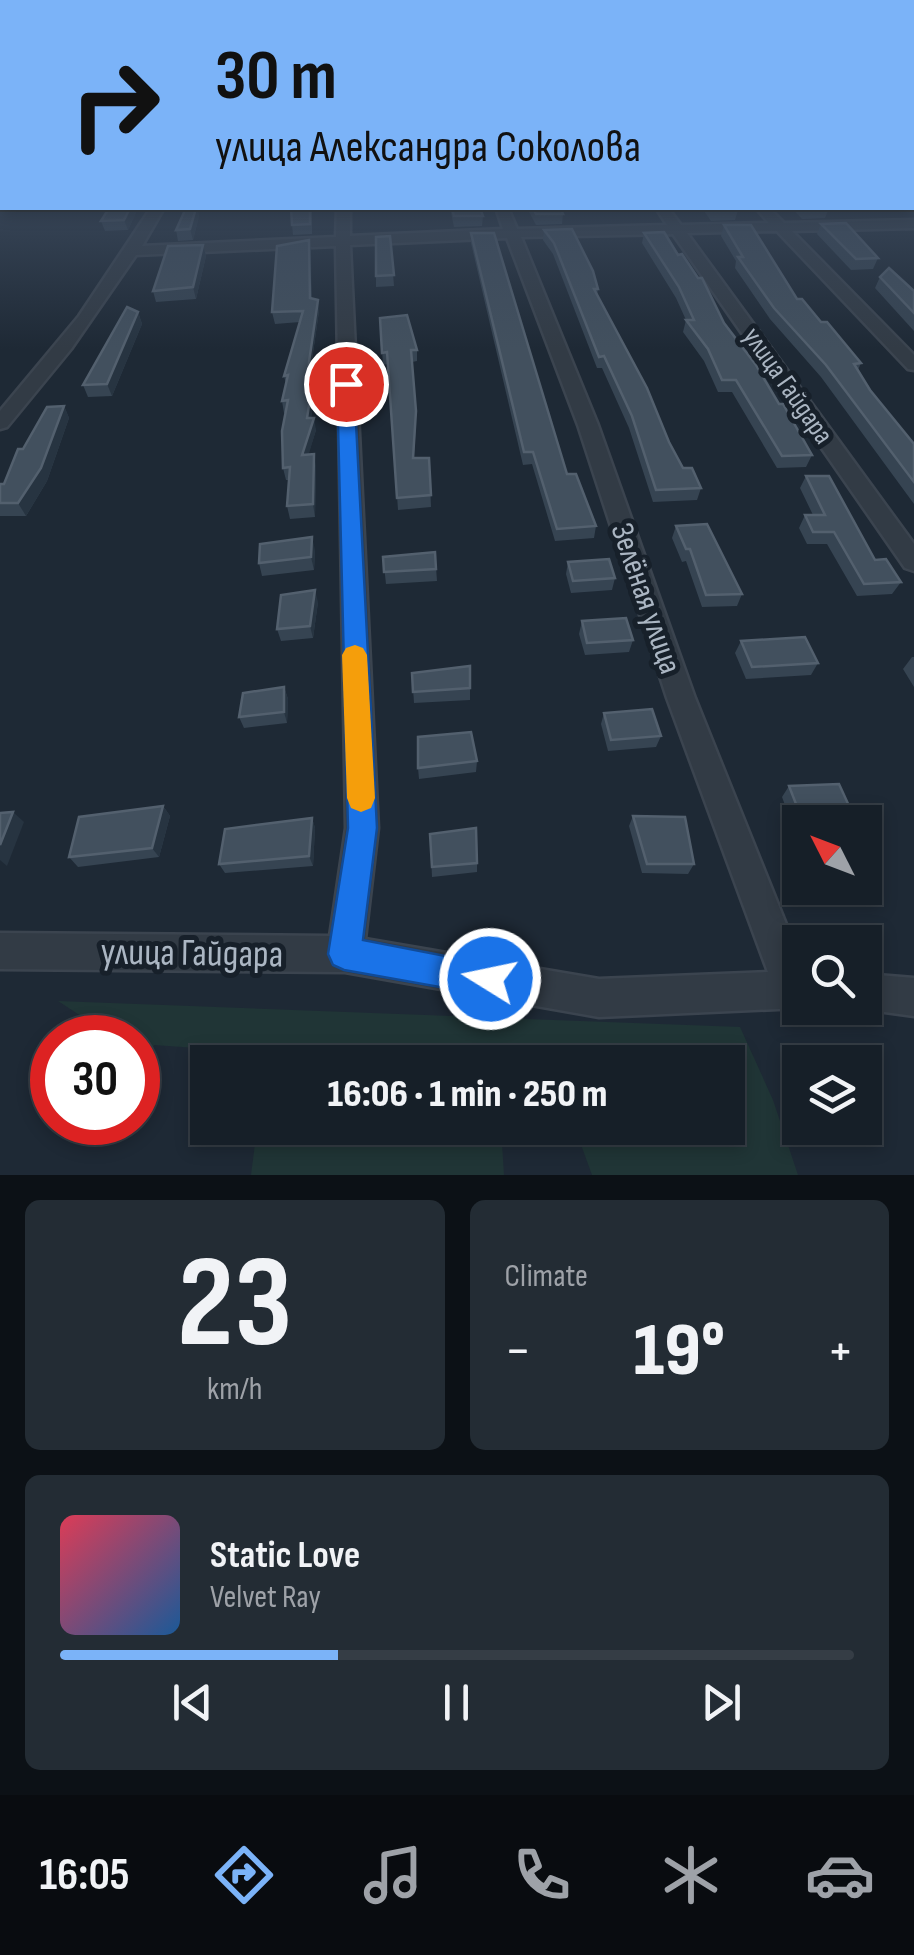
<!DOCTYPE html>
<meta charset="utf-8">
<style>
body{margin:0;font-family:"Sofia Sans Condensed",sans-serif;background:#232c34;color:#f1f3f6;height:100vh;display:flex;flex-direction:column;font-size:38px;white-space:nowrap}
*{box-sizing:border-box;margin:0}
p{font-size:32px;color:#9ea2a8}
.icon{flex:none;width:55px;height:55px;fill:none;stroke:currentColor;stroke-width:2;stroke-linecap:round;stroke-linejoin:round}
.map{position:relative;height:1175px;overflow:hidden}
.details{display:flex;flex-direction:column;gap:25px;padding:25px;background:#0c1116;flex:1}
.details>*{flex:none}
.hud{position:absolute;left:0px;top:0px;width:915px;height:210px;box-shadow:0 5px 15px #0003,0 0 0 2px #353d45;background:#7bb3f8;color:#111;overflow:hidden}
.needle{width:65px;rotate:312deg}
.tools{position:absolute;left:782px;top:805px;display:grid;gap:20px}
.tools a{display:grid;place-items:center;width:100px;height:100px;border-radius:0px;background:#161f28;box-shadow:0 5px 15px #0003,0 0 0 2px #353d45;font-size:50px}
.speed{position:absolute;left:30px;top:1015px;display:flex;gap:20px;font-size:50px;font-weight:700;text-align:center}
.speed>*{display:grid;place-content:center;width:130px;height:130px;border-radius:50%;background:#161f28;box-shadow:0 5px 15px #0003,0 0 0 2px #353d45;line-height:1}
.speed .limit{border:15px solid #d22;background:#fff;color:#111}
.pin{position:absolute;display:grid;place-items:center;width:85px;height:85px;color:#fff;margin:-42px;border:5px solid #fff;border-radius:50%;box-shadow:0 2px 10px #0007}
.me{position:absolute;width:110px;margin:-55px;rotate:280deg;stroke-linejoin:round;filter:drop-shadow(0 0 8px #0008)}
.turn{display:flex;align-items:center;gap:35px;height:210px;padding:0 50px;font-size:45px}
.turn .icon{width:130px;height:130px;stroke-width:2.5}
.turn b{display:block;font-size:70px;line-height:85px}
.big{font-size:75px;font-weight:800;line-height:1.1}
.details .card{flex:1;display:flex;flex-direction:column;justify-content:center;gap:15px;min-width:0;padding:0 35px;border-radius:15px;background:#232c34}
.details .dial{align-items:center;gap:0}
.dial b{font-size:130px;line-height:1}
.song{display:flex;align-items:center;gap:30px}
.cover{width:120px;height:120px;border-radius:15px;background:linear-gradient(135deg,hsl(350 70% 55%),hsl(210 70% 35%))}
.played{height:10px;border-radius:5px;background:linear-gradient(90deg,#7bb3f8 35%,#353d45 35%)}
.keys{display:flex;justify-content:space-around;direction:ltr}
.heat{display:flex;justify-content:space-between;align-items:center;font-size:55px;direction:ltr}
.details .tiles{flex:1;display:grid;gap:25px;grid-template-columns:1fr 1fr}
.card:last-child{grid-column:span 2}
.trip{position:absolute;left:190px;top:1045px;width:555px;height:100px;border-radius:0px;background:#161f28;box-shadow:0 5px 15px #0003,0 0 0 2px #353d45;font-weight:800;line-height:100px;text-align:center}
.dock{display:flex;height:160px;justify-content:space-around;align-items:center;background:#090c10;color:#9ea2a8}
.dock .icon{width:70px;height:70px}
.dock .selected{color:#7bb3f8}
.dock b{font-size:45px;color:#f1f3f6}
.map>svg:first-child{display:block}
</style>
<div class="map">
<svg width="914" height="1175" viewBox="0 0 914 1175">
<rect width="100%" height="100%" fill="#1e2935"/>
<!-- green -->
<g fill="#203536">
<path d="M58 1001 740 1027 773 1100 798 1175H592L575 1128H728V1062H265V1053L154 1045 138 1110V1038L113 1037Z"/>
<path d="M257 1128H501L504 1175H251Z"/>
</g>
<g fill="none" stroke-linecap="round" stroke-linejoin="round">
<!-- minor casing -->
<g stroke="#3b444f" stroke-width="5">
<g id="minor">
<rect x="0" y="187" width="2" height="8"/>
<path d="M151 208H164L142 246 336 237 337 208H350V236L503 229 496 208H508L517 229 667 225 656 208H668L681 225 769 223 756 208H769L784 223 914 220V228L792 231 914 355V370L908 369 777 231 687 233 914 544V571L905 568 673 234 521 237 598 425 695 698 800 959V1008L599 1017 345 972 0 969V933L330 936 346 828 336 246 136 255 71 349 7 427 0 429V411L79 316ZM507 238 578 425 667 698 768 972 599 979 365 939 378 828 350 245Z"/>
<path d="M865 974 914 978V1016L855 1008H865Z"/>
</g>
</g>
<!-- minor -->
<use href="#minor" fill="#323b45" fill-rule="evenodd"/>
</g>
<!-- wall -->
<g fill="#364452">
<path d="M912 184H914V211L886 212 881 208H912Z"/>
<path d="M109 208H138L128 230 105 231 101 221Z"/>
<path d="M186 208H197L199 216 193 240 178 241 176 230Z"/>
<path d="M312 208V234L293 235 292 225Z"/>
<path d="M450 208H480L483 216 482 226 454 227Z"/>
<path d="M527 208H560L563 214 562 224 536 225Z"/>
<path d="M702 208H736L738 210 735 220 711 221Z"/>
<path d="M792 208H829L825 218 802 219Z"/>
<path d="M821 224 878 258 873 269 851 270 817 234Z"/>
<path d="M724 225 861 363 858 370 870 390 914 444V504L821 377 770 319 735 268 736 261 721 236Z"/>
<path d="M544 230 598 289 597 296 669 442 683 468 701 488 697 500 653 502 629 428 602 368H597L553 254 543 240Z"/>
<path d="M471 233 567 474 596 526 594 538 555 541 532 464 523 465 471 243Z"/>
<path d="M644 233 678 255 812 455 806 467 777 468 732 392H718L704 361 683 332 686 320 676 298 642 243Z"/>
<path d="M390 236 394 286 376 287V276Z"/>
<path d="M309 240 312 298 319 311 310 374V387L314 399 311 418 316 430 308 455 316 466 315 517 290 519 287 506 289 480H286L283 468 286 413H284L282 401 286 384 284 376 300 322 275 324 272 312Z"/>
<path d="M203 245 206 256 196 299 156 302 153 291Z"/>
<path d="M880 277 914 291V331L875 288Z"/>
<path d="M138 312 142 324 112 396 88 397 83 385Z"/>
<path d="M380 318 417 350V361L412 362 416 423 414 458H429L431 507 398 510 388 364 383 365Z"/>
<path d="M64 406 69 418 47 481 26 516H0V484H4L23 449Z"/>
<path d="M806 476 875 560 901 582 892 594 857 596 827 544H807L799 528 805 515H813L800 488Z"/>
<path d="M676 526 742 594 737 606 702 607 686 561 682 562 672 538Z"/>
<path d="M315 550 314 570 262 576 259 563Z"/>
<path d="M435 552 437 581 386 584 383 557Z"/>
<path d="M568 562 615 578 612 590 571 593 566 574Z"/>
<path d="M318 602 313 638 281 641 277 629Z"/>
<path d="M582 621 633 640 629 652 585 655 579 634Z"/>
<path d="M741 641 818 663 811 675 746 679 735 653Z"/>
<path d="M912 657H914V687L903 669Z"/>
<path d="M470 666V700L414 703 412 673Z"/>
<path d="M284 687 288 699 287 723 244 728 239 717Z"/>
<path d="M604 713 661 736 656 747 608 751 601 724Z"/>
<path d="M477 761 476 772 419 779 418 768Z"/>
<path d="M789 786 855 819 851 822H800V831L795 832 782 797Z"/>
<path d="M163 806 170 816 159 857 78 867 69 857Z"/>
<path d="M633 816 694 864 688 874 642 873 629 826Z"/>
<path d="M312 818 315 828 313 866 225 873 219 864Z"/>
<path d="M430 834 477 863V872L432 877Z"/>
</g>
<!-- shaded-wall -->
<g fill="#273441">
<path d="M130 208H138L128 230 124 220Z"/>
<path d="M196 208 199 216 193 240 190 229Z"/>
<path d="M309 240 311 251 312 309 310 298Z"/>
<path d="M203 245 206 256 196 299 193 287Z"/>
<path d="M318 300 319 311 310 374V396L312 387 314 399 309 430 307 418 309 362Z"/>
<path d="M138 312 142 324 112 396 107 384Z"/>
<path d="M64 406 69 418 47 481 26 516 18 503Z"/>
<path d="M314 418 316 430 305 467 302 455Z"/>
<path d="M314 454 316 466 315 517 313 504Z"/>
<path d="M312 537 315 550 314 570 311 557Z"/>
<path d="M315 590 318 602 313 638 310 626Z"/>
<path d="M284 687 288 699 287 723 284 712Z"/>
<path d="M163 806 170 816 159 857 152 848Z"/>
<path d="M13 812 24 822 7 866 0 860V845Z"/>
<path d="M312 818 315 828 313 866 309 856Z"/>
</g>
<!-- building -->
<g fill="#42505e" stroke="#53606e" stroke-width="2.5">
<path d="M109 208H130L124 220 101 221Z"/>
<path d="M186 208H196L190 229 176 230Z"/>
<path d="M291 208H310V224L292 225Z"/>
<path d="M452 208H480L483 216H454Z"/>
<path d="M533 208H560L563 214H536Z"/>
<path d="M712 208H736L738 210H714Z"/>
<path d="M846 223 878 258 856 259 821 224Z"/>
<path d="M724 225H751L797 299H802L821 322H827L861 363 854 364 870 390 914 444V482L826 365 774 308 738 257H743Z"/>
<path d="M572 229 593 271 598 289H594L647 388 669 442 683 468H692L701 488 656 490 632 416 604 356 599 357 554 243 544 230Z"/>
<path d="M664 232 678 255 682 254 698 278H702L724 323 756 365 779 404H783L812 455 782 456 736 380H722L708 349 686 320H694L679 287 644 233Z"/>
<path d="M471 233H494L567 474H576L596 526 557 529 533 452H524Z"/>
<path d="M390 236 394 275 376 276V237Z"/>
<path d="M309 240 310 298 318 300 309 362 308 387H312L307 418H314L302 455 314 454 313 504 287 506 290 467 283 468 282 431 288 400 282 401 288 375 284 376 303 311 272 312 277 246Z"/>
<path d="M203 245 193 287 153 291 168 246Z"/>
<path d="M889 268 914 291V313L880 277Z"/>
<path d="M127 307 138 312 107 384 83 385Z"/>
<path d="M407 315 417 350H411L416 411 413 458H429L431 495 397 498 387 352 382 353 380 318Z"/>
<path d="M64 406 41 468 18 503H0V484H4L18 449H23L47 407Z"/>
<path d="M806 476H829L875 560 886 559 901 582 864 584 834 532H813L805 515H825Z"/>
<path d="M707 524 742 594 706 595 690 549H686L676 526Z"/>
<path d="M312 537 311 557 259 563 260 544Z"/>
<path d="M435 552 436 569 384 572 383 557Z"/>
<path d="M609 559 615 578 573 581 568 562Z"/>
<path d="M315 590 310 626 277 629 281 595Z"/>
<path d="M626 618 633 640 587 643 582 621Z"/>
<path d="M805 637 818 663 752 667 741 641Z"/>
<path d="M470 666V688L413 692 412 673Z"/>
<path d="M284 687V712L239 717 243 693Z"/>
<path d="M652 709 661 736 611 740 604 713Z"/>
<path d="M471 732 477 761 418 768V737Z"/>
<path d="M839 784 855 819 803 822 789 786Z"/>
<path d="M163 806 152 848 69 857 79 817Z"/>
<path d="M13 812 0 845V813Z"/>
<path d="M633 816 685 817 694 864H647Z"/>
<path d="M312 818 309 856 219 864 225 829Z"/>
<path d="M476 828 477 863 432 867 430 834Z"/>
</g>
<!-- sky -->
<linearGradient id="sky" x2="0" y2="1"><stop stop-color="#10171d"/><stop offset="0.53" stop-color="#3b495c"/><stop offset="1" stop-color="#3b495c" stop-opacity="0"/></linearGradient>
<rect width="914" height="349" fill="url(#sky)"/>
<!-- route -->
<path fill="#1a73e8" stroke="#114b97" stroke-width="2.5" d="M346 379 354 384 377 828 363 940 502 967 507 979 502 991 490 996 344 970 333 965 328 954 348 828 337 384Z"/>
<!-- slow -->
<path fill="#f59e0b" d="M355 645 363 648 367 655 375 798 371 808 361 812 351 808 347 798 342 655 346 648Z"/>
<g text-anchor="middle" stroke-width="10" stroke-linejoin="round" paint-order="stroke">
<!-- far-street labels -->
<g font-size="28" fill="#abb6c3" stroke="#17202a">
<text transform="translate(789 385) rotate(55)" y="10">улица Гайдара</text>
</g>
<!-- street labels -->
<g font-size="32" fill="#abb6c3" stroke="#17202a">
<text transform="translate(647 598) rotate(71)" y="11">Зелёная улица</text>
</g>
<!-- near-street labels -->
<g font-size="38" fill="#abb6c3" stroke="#17202a">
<text transform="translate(192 952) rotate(1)" y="13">улица Гайдара</text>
</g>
</g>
</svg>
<div class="tools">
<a><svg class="needle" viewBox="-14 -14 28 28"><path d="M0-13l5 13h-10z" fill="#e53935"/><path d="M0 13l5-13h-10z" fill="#9ea2a8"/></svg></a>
<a><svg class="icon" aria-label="search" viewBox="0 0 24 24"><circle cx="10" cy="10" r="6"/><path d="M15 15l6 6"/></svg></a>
<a><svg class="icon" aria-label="layers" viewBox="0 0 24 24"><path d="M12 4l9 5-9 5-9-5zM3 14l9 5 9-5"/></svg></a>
</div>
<div class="speed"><div class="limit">30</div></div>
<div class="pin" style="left:346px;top:384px;background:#d93025"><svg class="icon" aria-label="arrive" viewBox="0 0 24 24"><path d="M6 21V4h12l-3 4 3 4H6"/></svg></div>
<svg class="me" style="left:490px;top:979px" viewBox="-20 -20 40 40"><circle r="17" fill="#1a73e8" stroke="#fff" stroke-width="3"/><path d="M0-11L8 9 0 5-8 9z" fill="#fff"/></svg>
<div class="trip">16:06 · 1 min · 250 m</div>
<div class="hud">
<div class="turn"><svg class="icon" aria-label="right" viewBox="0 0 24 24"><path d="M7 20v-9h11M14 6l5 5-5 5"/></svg><div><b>30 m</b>улица Александра Соколова</div></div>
</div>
</div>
<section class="details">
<div class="tiles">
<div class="card dial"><b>23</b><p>km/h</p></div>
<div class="card"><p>Climate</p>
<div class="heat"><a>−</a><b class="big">19°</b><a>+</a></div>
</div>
<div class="card">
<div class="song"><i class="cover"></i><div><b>Static Love</b><p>Velvet Ray</p></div></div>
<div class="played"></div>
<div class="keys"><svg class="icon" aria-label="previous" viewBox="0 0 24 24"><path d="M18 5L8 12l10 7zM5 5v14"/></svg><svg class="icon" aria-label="pause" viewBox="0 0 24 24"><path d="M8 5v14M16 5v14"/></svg><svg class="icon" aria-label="next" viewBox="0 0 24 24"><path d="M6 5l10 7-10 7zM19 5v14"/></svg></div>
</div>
</div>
</section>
<nav class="dock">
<b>16:05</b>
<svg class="icon selected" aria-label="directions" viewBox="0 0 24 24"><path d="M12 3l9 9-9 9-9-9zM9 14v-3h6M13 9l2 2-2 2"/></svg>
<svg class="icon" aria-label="music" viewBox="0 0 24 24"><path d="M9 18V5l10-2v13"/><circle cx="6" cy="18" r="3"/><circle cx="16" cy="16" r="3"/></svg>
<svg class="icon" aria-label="phone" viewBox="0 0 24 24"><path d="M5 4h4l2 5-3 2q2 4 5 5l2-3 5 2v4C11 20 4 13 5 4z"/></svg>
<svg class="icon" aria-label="climate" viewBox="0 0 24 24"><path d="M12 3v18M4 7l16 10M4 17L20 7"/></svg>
<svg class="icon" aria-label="car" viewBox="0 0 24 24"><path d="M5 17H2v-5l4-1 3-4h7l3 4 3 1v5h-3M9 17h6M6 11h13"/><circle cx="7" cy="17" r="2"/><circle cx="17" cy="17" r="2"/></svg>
</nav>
